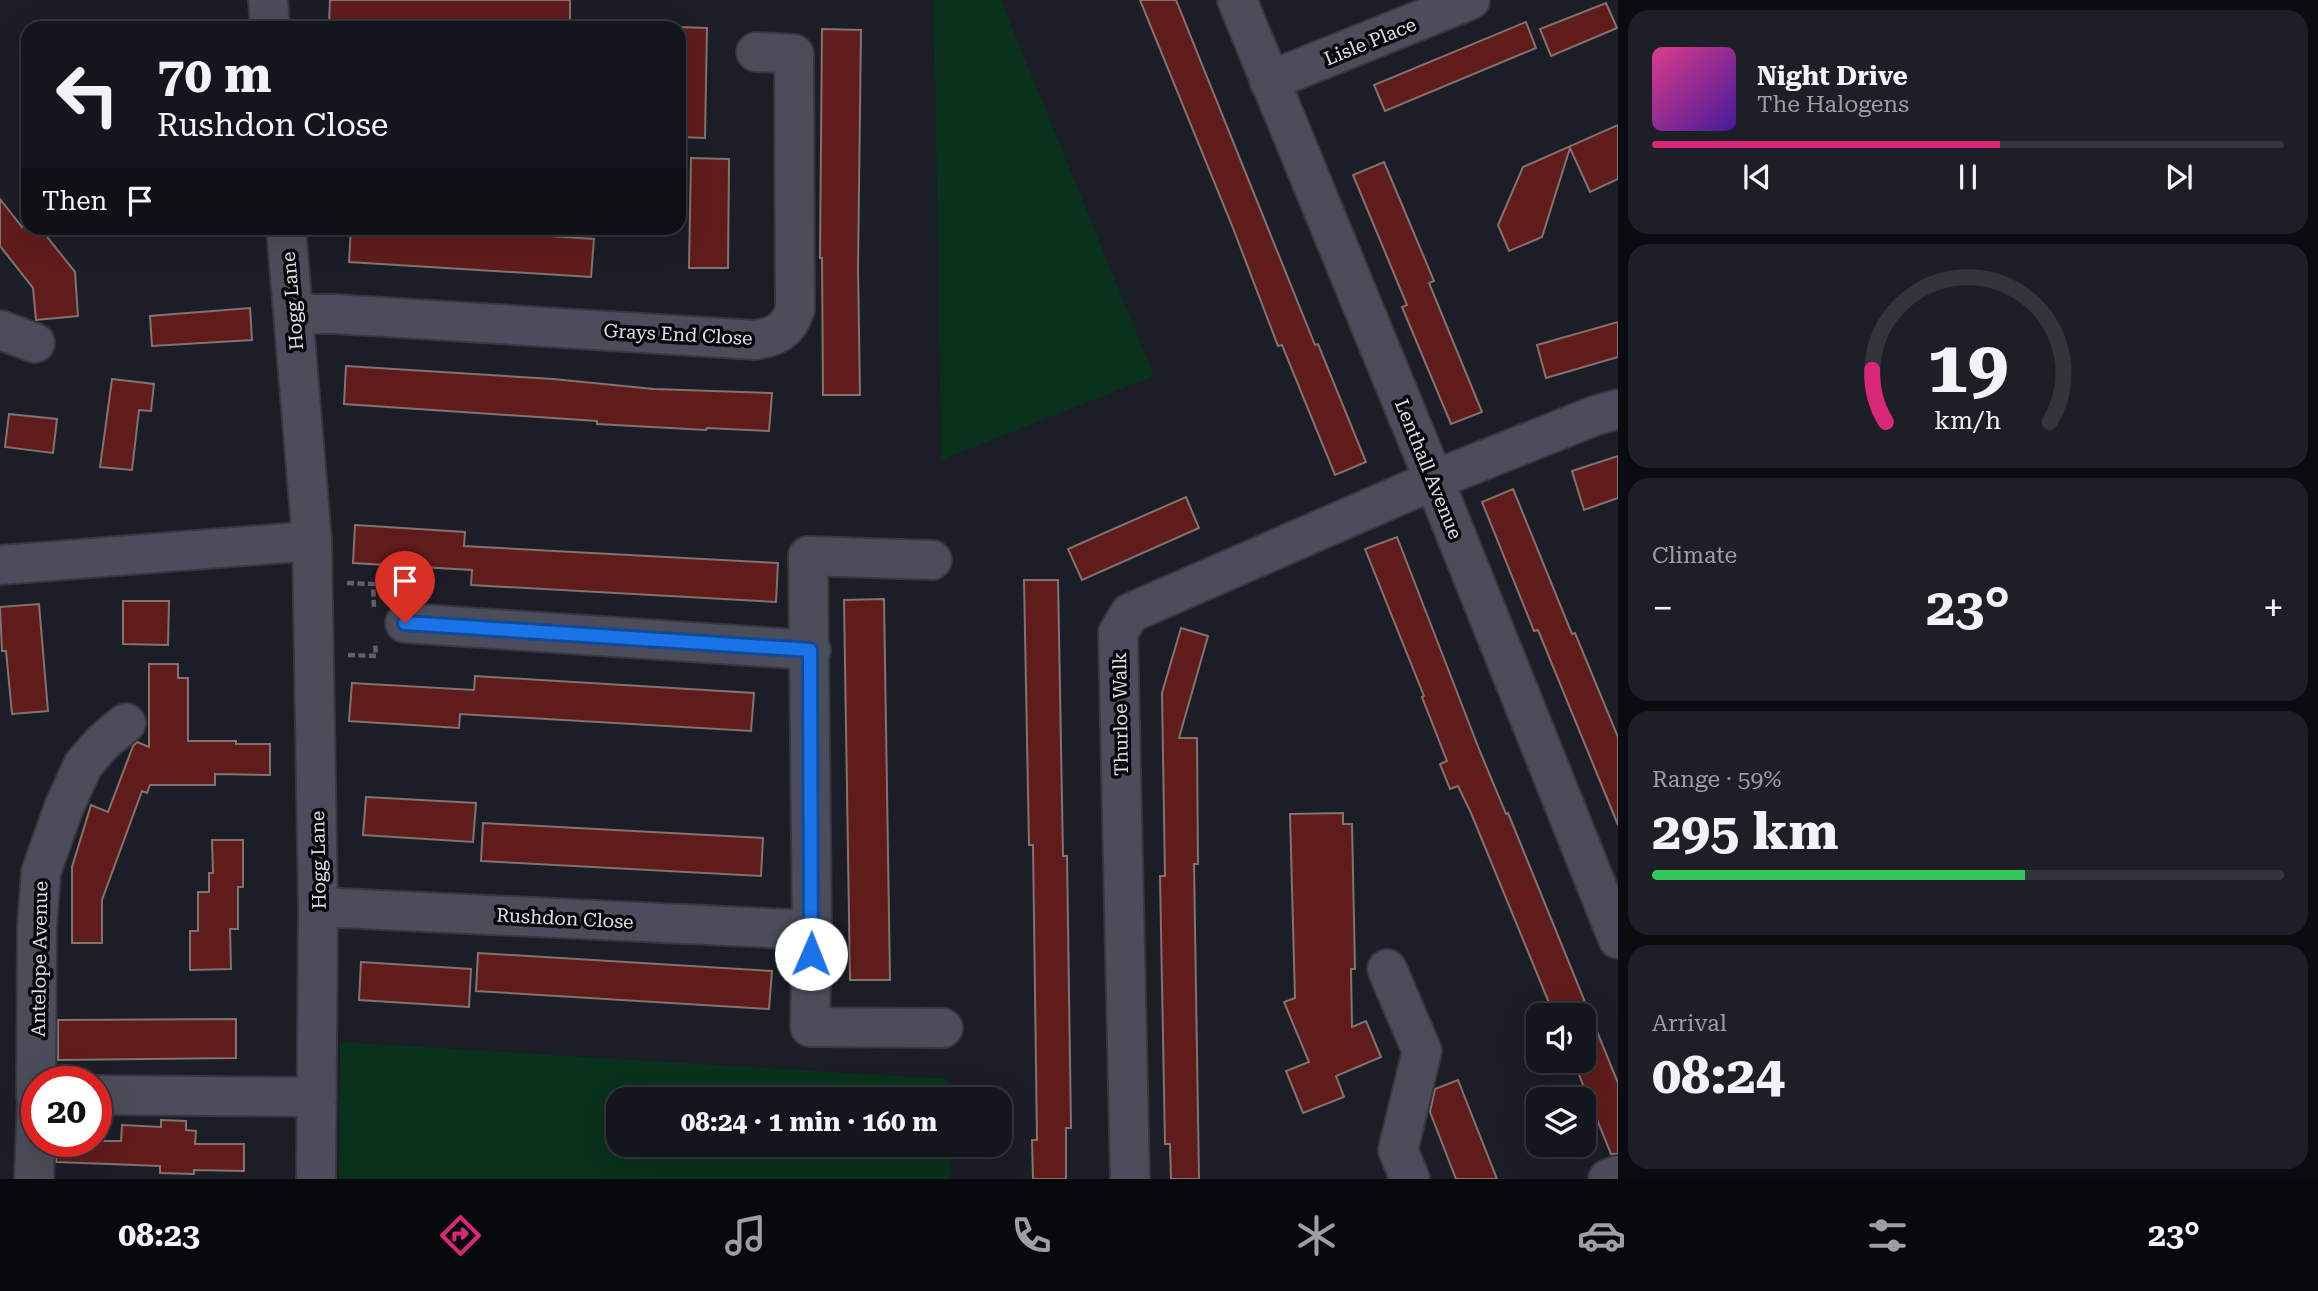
<!DOCTYPE html>
<meta charset="utf-8">
<style>
body{margin:0;font-family:"Roboto Serif",serif;background:#1d1f26;color:#f1f3f6;height:100vh;display:flex;flex-direction:column;font-size:26px;white-space:nowrap}
*{box-sizing:border-box;margin:0}
p{font-size:23px;color:#9d9fa4}
.icon{flex:none;width:38px;height:38px;fill:none;stroke:currentColor;stroke-width:2;stroke-linecap:round;stroke-linejoin:round}
.map{position:relative;flex:1;overflow:hidden}
.side{display:flex;flex-direction:column;gap:10px;padding:10px;background:#0b0c10;width:700px}
.side>*{flex:none}
.banner{position:absolute;left:21px;top:21px;width:665px;height:214px;border-radius:21px;box-shadow:0 7px 28px #0002,0 0 0 2px #33353b;background:#14161d;color:#f1f3f6;overflow:hidden}
.buttons{position:absolute;left:1526px;top:1003px;display:grid;gap:14px}
.buttons a{display:grid;place-items:center;width:70px;height:70px;border-radius:14px;background:#14161d;box-shadow:0 7px 28px #0002,0 0 0 2px #33353b;font-size:35px}
.speed{position:absolute;left:21px;top:1066px;display:flex;gap:14px;font-size:35px;font-weight:700;text-align:center}
.speed>*{display:grid;place-content:center;width:91px;height:91px;border-radius:50%;background:#14161d;box-shadow:0 7px 28px #0002,0 0 0 2px #33353b;line-height:1}
.speed .limit{border:10px solid #d22;background:#fff;color:#111}
.pin{position:absolute;display:grid;place-items:center;width:60px;height:60px;color:#fff;margin:-72px -30px;border-radius:50% 50% 50% 0;rotate:-45deg;box-shadow:0 0 7px #0007}
.pin .icon{rotate:45deg}
.me{position:absolute;width:77px;margin:-38px;rotate:1deg;stroke-linejoin:round;filter:drop-shadow(0 0 5px #0008)}
.turn{display:flex;align-items:center;gap:24px;height:147px;padding:0 21px;font-size:32px}
.turn .icon{width:91px;height:91px;stroke-width:2.5}
.turn b{display:block;font-size:49px;line-height:60px}
.then{display:flex;align-items:center;height:66px;padding:0 21px;background:#0003;gap:14px;font-size:26px}
.big{font-size:52px;font-weight:700;line-height:1.1}
.side .widget{flex:1;display:flex;flex-direction:column;justify-content:center;gap:10px;min-width:0;padding:0 24px;border-radius:21px;background:#1d1f26}
.side .dial{align-items:center;gap:0}
.dial svg{height:182px;overflow:visible;fill:none;stroke:#33353b;stroke-width:7;stroke-linecap:round;text-anchor:middle}
.dial text{fill:#f1f3f6;stroke:none}
.song{display:flex;align-items:center;gap:21px}
.cover{width:84px;height:84px;border-radius:10px;background:linear-gradient(135deg,hsl(330 70% 55%),hsl(260 70% 35%))}
.played{height:7px;border-radius:4px;background:linear-gradient(90deg,#db2777 55%,#33353b 55%)}
.keys{display:flex;justify-content:space-around;direction:ltr}
.heat{display:flex;justify-content:space-between;align-items:center;font-size:38px;direction:ltr}
.charge{height:10px;border-radius:5px;background:linear-gradient(90deg,#34c759 59%,#33353b 0)}
.trip{position:absolute;left:606px;top:1087px;width:406px;height:70px;border-radius:21px;background:#14161d;box-shadow:0 7px 28px #0002,0 0 0 2px #33353b;font-weight:700;line-height:70px;text-align:center}
.dock{display:flex;height:112px;justify-content:space-around;align-items:center;background:#08090c;color:#9d9fa4}
.dock .icon{width:49px;height:49px}
.dock .current{color:#db2777}
.dock b{font-size:32px;color:#f1f3f6}
main{display:flex;flex:1;min-height:0}
.map>svg:first-child{display:block}
</style>
<main>
<div class="map">
<svg width="1618" height="1179" viewBox="0 0 1618 1179">
<rect width="100%" height="100%" fill="#1b1d27"/>
<!-- green -->
<g fill="#09311c">
<path d="M934 0H1001L1154 376 941 460Z"/>
<path d="M340 1042 948 1079 949 1099H618V1144L949 1145 950 1179H339Z"/>
</g>
<!-- building -->
<g fill="#5f1c1b" stroke="#837270" stroke-width="2">
<path d="M330 0H570V28H419L329 23Z"/>
<path d="M1140 0H1176L1315 345 1318 344 1366 462 1335 475 1282 345 1278 346 1233 228Z"/>
<path d="M1606 3 1617 28 1551 56 1540 29Z"/>
<path d="M1526 22 1536 48 1385 111 1374 85Z"/>
<path d="M679 27 707 28 705 138 679 137Z"/>
<path d="M822 29 861 30 858 268 860 395H823L822 258H820Z"/>
<path d="M1618 125V179L1590 192 1570 148 1542 237 1509 251 1498 225 1523 167Z"/>
<path d="M691 158 729 159 728 268H689Z"/>
<path d="M1384 162 1434 281 1429 283 1482 412 1451 424 1402 307 1407 305 1353 175Z"/>
<path d="M0 199 22 227 28 222V228H40L75 272 78 316 36 320 33 288 0 246Z"/>
<path d="M351 228 476 231 594 239 591 277 349 262Z"/>
<path d="M250 308 252 340 152 346 150 316Z"/>
<path d="M1618 322V357L1546 378 1537 345Z"/>
<path d="M346 366 553 379 654 389 772 393 769 431 707 428 706 430 652 427 597 424V421L344 404Z"/>
<path d="M112 379 154 384 151 411 139 410 132 470 100 467Z"/>
<path d="M9 414 57 419 53 453 5 447Z"/>
<path d="M1618 456V498L1584 510 1572 471Z"/>
<path d="M1513 489 1572 634 1575 633 1618 737V825L1538 630 1534 631 1482 502Z"/>
<path d="M1186 497 1199 528 1082 580 1068 549Z"/>
<path d="M355 525 465 532 464 546 778 563 776 602 471 585 472 570 353 563Z"/>
<path d="M1397 537 1479 749 1506 814 1508 813 1618 1083V1154H1611L1573 1060H1584V1015H1554L1471 813 1458 786 1450 789 1440 764 1447 761 1422 697 1424 696 1365 549Z"/>
<path d="M1024 580H1058L1063 856H1067L1071 1128H1066V1179H1033L1032 1140H1037L1033 845H1029Z"/>
<path d="M884 599 890 980H850L844 600Z"/>
<path d="M123 601H169L168 645 123 644Z"/>
<path d="M39 604 48 711 12 714 6 651H2L0 607Z"/>
<path d="M1181 628 1208 636 1179 738H1197L1198 864H1194L1199 1179H1171L1170 1144H1165L1160 876H1165L1162 693Z"/>
<path d="M149 664H178V678H188V741H236V744H270V775L215 774V785H150L147 793 142 791 102 900V943H72V867L91 805 108 812 133 746 137 742 149 747Z"/>
<path d="M475 676 754 693 751 731 460 714 459 728 349 721 352 683 474 690Z"/>
<path d="M366 797 476 803 473 842 363 835Z"/>
<path d="M1343 813V824H1352L1355 969H1351L1352 1027 1366 1021 1381 1057 1336 1076 1344 1097 1303 1113 1286 1071 1309 1062 1284 1002 1295 998 1290 814Z"/>
<path d="M483 823 763 838 761 876 481 861Z"/>
<path d="M212 840H243V887H238V929H230L231 969 190 970V931H198V892H209V873H213Z"/>
<path d="M478 953 772 971 769 1009 476 991Z"/>
<path d="M361 962 471 969 469 1007 359 1000Z"/>
<path d="M236 1019V1058L58 1060V1020Z"/>
<path d="M1458 1080 1497 1179H1456L1430 1112 1435 1089Z"/>
<path d="M161 1120 186 1121V1130L196 1131 195 1144H244V1171L194 1170V1174L160 1173V1166L56 1162 57 1141H121L122 1125 161 1127Z"/>
</g>
<g fill="none" stroke-linecap="round" stroke-linejoin="round">
<!-- minor casing -->
<g stroke="#36373f" stroke-width="42">
<g id="minor">
<path d="M268 0 270 28"/>
<path d="M1237 0 1434 480 1618 939"/>
<path d="M1269 81 1470 0"/>
<path d="M286 228 312 541 318 907 316 1179"/>
<path d="M294 314H335L755 340C776 337 789 330 795 309L794 54 756 52"/>
<path d="M0 330 35 343"/>
<path d="M932 560 808 556 812 930 810 1027 943 1028"/>
<path d="M0 565 312 541"/>
<path d="M405 623 811 650"/>
<path d="M318 907 812 930"/>
<path d="M1387 969 1422 1051 1398 1150 1410 1179"/>
<path d="M36 1095 37 926 41 872 64 807 83 765 103 742 126 723"/>
<path d="M96 1095 317 1097"/>
<path d="M34 1179 37 1095"/>
<path d="M1130 1179 1118 633 1130 613 1434 480 1594 416 1618 409"/>
<path d="M1608 1179 1618 1175"/>
</g>
</g>
<!-- path -->
<g stroke="#60626b" stroke-width="4.5" stroke-dasharray="7 3.5" stroke-linecap="butt">
<path d="M347 583 373 584 374 608"/>
<path d="M348 655 376 656 375 642"/>
</g>
<!-- minor -->
<use href="#minor" stroke="#4b4e5a" stroke-width="38"/>
</g>
<g fill="none" stroke-linecap="round" stroke-linejoin="round">
<!-- route casing -->
<g stroke="#114b97" stroke-width="18">
<path id="route" d="M405 623 810 650 811 954"/>
</g>
<!-- route -->
<use href="#route" stroke="#1a73e8" stroke-width="12"/>
</g>
<g text-anchor="middle" stroke-width="7" stroke-linejoin="round" paint-order="stroke">
<!-- street labels -->
<g font-size="19" fill="#dee0e7" stroke="#07070c">
<text transform="translate(1370 41) rotate(-22)" y="7">Lisle Place</text>
<text transform="translate(292 301) rotate(-95)" y="7">Hogg Lane</text>
<text transform="translate(678 334) rotate(3)" y="7">Grays End Close</text>
<text transform="translate(1429 469) rotate(68)" y="7">Lenthall Avenue</text>
<text transform="translate(1120 714) rotate(-91)" y="7">Thurloe Walk</text>
<text transform="translate(318 860) rotate(-91)" y="7">Hogg Lane</text>
<text transform="translate(565 918) rotate(3)" y="7">Rushdon Close</text>
<text transform="translate(39 959) rotate(-89)" y="7">Antelope Avenue</text>
</g>
</g>
</svg>
<div class="buttons">
<a><svg class="icon" aria-label="sound" viewBox="0 0 24 24"><path d="M4 9h4l5-4v14l-5-4H4zM17 9q2 3 0 6"/></svg></a>
<a><svg class="icon" aria-label="layers" viewBox="0 0 24 24"><path d="M12 4l9 5-9 5-9-5zM3 14l9 5 9-5"/></svg></a>
</div>
<div class="speed"><div class="limit">20</div></div>
<div class="pin" style="left:405px;top:623px;background:#d93025"><svg class="icon" aria-label="arrive" viewBox="0 0 24 24"><path d="M6 21V4h12l-3 4 3 4H6"/></svg></div>
<svg class="me" style="left:811px;top:954px" viewBox="-20 -20 40 40"><circle r="19" fill="#fff"/><path d="M0-13L10 11 0 6-10 11z" fill="#1a73e8"/></svg>
<div class="trip">08:24 · 1 min · 160 m</div>
<div class="banner">
<div class="turn"><svg class="icon" aria-label="left" viewBox="0 0 24 24"><path d="M17 20v-9H6M10 6l-5 5 5 5"/></svg><div><b>70 m</b>Rushdon Close</div></div>
<div class="then">Then<svg class="icon" aria-label="arrive" viewBox="0 0 24 24"><path d="M6 21V4h12l-3 4 3 4H6"/></svg></div>
</div>
</div>
<section class="side">
<div class="widget">
<div class="song"><i class="cover"></i><div><b>Night Drive</b><p>The Halogens</p></div></div>
<div class="played"></div>
<div class="keys"><svg class="icon" aria-label="previous" viewBox="0 0 24 24"><path d="M18 5L8 12l10 7zM5 5v14"/></svg><svg class="icon" aria-label="pause" viewBox="0 0 24 24"><path d="M8 5v14M16 5v14"/></svg><svg class="icon" aria-label="next" viewBox="0 0 24 24"><path d="M6 5l10 7-10 7zM19 5v14"/></svg></div>
</div>
<div class="widget dial"><svg viewBox="0 0 100 80">
<path d="M14 69A42 42 0 1 1 86 69"/>
<path d="M14 69A42 42 0 0 1 8 46" stroke="#db2777"/>
<text x="50" y="56" font-size="32" font-weight="700">19</text>
<text x="50" y="72" font-size="11">km/h</text>
</svg></div>
<div class="widget"><p>Climate</p>
<div class="heat"><a>−</a><b class="big">23°</b><a>+</a></div>
</div>
<div class="widget"><p>Range · 59%</p><b class="big">295 km</b><div class="charge"></div></div>
<div class="widget"><p>Arrival</p><b class="big">08:24</b></div>
</section>
</main>
<nav class="dock">
<b>08:23</b>
<svg class="icon current" aria-label="directions" viewBox="0 0 24 24"><path d="M12 3l9 9-9 9-9-9zM9 14v-3h6M13 9l2 2-2 2"/></svg>
<svg class="icon" aria-label="music" viewBox="0 0 24 24"><path d="M9 18V5l10-2v13"/><circle cx="6" cy="18" r="3"/><circle cx="16" cy="16" r="3"/></svg>
<svg class="icon" aria-label="phone" viewBox="0 0 24 24"><path d="M5 4h4l2 5-3 2q2 4 5 5l2-3 5 2v4C11 20 4 13 5 4z"/></svg>
<svg class="icon" aria-label="climate" viewBox="0 0 24 24"><path d="M12 3v18M4 7l16 10M4 17L20 7"/></svg>
<svg class="icon" aria-label="car" viewBox="0 0 24 24"><path d="M5 17H2v-5l4-1 3-4h7l3 4 3 1v5h-3M9 17h6M6 11h13"/><circle cx="7" cy="17" r="2"/><circle cx="17" cy="17" r="2"/></svg>
<svg class="icon" aria-label="filters" viewBox="0 0 24 24"><path d="M4 7h16M4 17h16"/><circle cx="9" cy="7" r="2"/><circle cx="15" cy="17" r="2"/></svg>
<b>23°</b>
</nav>
